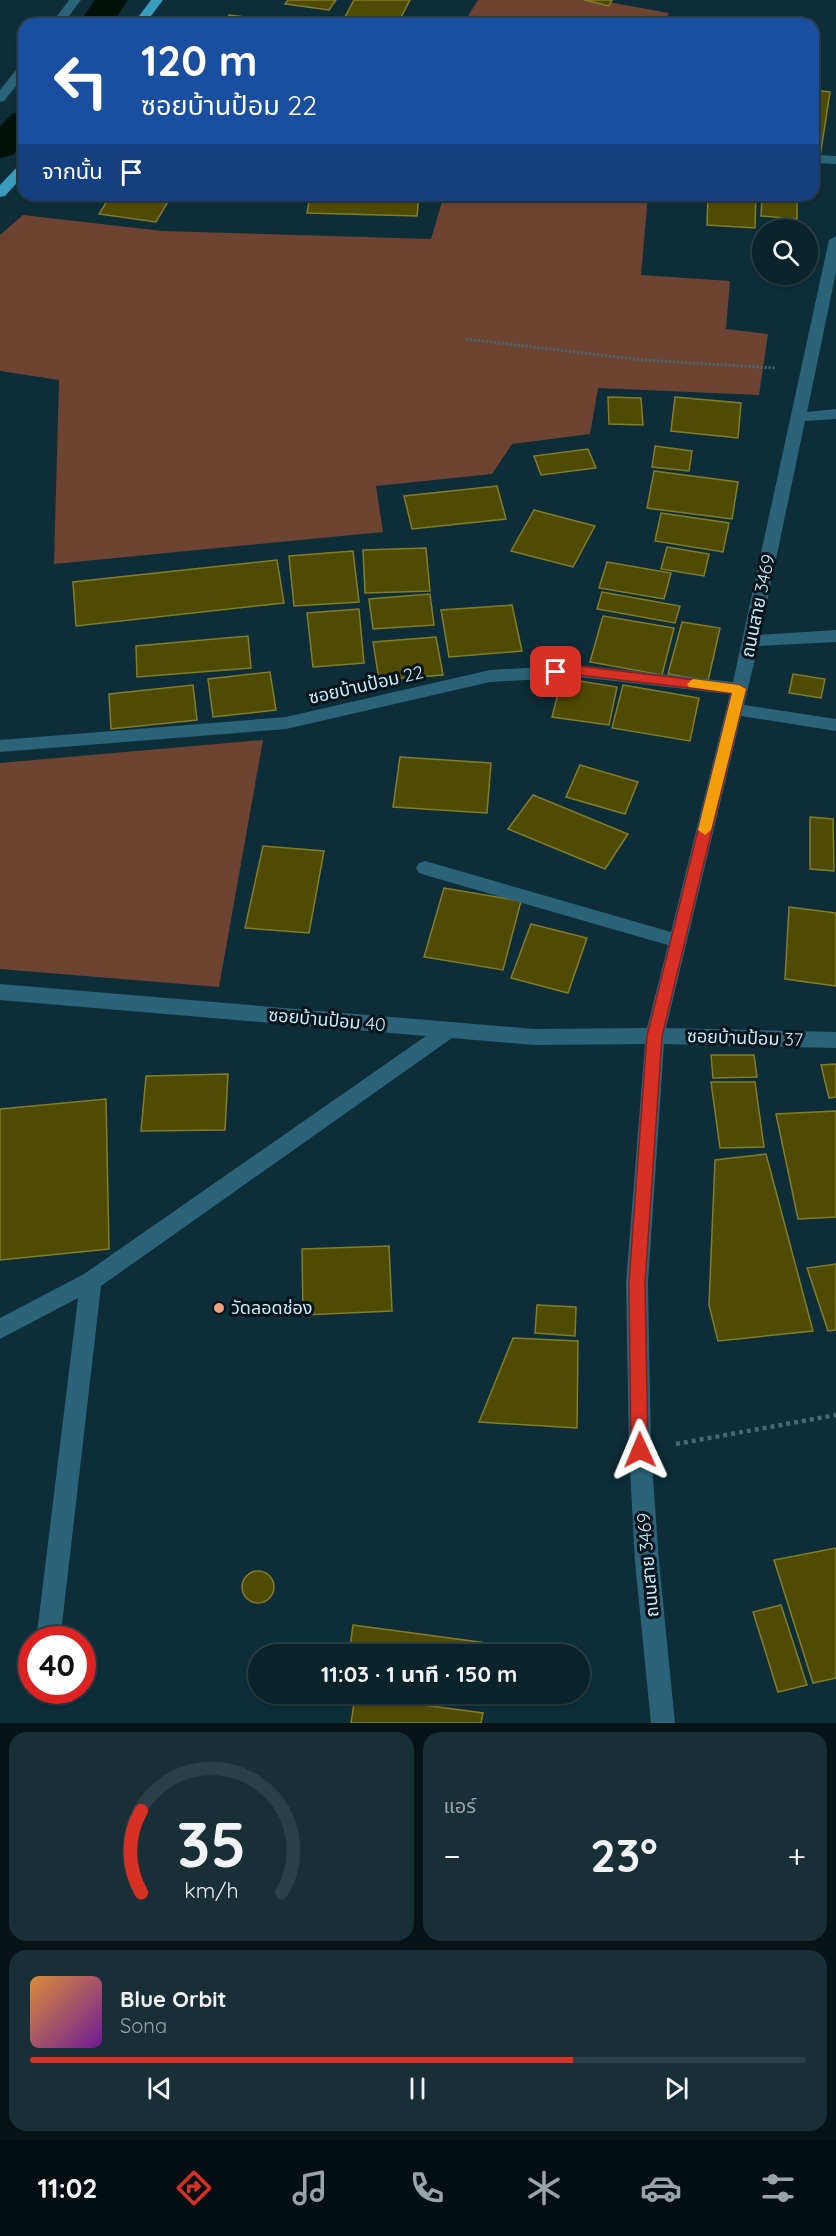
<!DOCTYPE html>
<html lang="th">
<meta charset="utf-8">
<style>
body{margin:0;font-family:Quicksand,"Noto Sans Thai",sans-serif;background:#182f36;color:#f1f3f6;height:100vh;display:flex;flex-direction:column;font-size:22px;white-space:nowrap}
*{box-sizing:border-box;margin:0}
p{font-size:20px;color:#99a4a8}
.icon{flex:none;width:33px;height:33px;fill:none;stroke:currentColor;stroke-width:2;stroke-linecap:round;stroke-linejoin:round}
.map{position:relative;height:1723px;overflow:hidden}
.side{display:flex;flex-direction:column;gap:9px;padding:9px;background:#061317;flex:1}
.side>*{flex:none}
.top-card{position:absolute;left:18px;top:18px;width:801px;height:183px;border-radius:18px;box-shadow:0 2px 4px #0004,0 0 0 2px #2a3f47;background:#1a4fa0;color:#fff;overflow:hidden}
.controls{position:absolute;left:752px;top:219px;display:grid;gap:12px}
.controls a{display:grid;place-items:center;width:66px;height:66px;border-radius:50%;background:#0a222a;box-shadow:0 2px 4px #0004,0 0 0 2px #2a3f47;font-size:30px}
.speed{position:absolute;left:18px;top:1626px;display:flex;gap:12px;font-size:30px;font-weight:700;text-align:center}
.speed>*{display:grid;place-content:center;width:78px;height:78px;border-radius:50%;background:#0a222a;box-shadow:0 2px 4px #0004,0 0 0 2px #2a3f47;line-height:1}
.speed .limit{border:9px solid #d22;background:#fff;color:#111}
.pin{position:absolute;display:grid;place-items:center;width:51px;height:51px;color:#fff;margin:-26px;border-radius:12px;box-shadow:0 3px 9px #0006}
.me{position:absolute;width:66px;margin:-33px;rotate:359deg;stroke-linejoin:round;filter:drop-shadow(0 0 4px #0008)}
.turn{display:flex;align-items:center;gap:21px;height:126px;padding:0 24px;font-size:27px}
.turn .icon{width:78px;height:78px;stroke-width:2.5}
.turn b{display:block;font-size:42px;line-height:51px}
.then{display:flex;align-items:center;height:57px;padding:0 24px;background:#0003;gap:12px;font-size:22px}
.big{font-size:45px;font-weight:700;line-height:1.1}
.side .widget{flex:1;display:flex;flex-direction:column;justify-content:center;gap:9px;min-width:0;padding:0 21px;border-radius:18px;background:#182f36}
.side .dial{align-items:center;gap:0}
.dial svg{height:156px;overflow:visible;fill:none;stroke:#2a3f47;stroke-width:7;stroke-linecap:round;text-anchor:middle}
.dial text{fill:#f1f3f6;stroke:none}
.song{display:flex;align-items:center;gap:18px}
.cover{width:72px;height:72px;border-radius:9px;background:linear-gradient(135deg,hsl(30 70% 55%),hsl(280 70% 35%))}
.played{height:6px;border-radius:3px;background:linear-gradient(90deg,#d93025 70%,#2a3f47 70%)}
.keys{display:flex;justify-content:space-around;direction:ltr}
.heat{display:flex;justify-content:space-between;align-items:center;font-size:33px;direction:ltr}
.side .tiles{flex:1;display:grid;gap:9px;grid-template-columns:1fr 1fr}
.widget:last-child{grid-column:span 2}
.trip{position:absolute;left:248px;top:1644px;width:342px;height:60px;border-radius:30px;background:#0a222a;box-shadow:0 2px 4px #0004,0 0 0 2px #2a3f47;font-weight:700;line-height:60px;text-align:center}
.tabs{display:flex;height:96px;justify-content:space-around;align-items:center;background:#040e11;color:#99a4a8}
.tabs .icon{width:42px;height:42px}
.tabs .active{color:#d93025}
.tabs b{font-size:27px;color:#f1f3f6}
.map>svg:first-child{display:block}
</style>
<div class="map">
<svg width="836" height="1723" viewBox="0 0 836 1723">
<rect width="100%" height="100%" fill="#0d2d38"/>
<!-- green -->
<g fill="#6d4432">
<path d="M478 0H597L669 13 663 24H463Z"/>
<path d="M444 195H648L641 275 730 281 726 329 768 334 759 395 598 388 590 434 512 444 492 474 376 486 383 532 54 564 59 380 0 371V235L23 215 162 231 431 239Z"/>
<path d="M263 740 219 987 0 969V763Z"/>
</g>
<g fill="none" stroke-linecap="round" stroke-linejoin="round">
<!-- canal -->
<g fill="#001109" fill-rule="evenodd">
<path d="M95 0H128L112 24H78Z"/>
<path d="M24 110V142L13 155 0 158V126L12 114Z"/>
</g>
</g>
<!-- building -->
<g fill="#504b03" stroke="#847d27" stroke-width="1.5">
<path d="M288 0H336L329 10 285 4Z"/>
<path d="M354 0H410L398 23 345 17Z"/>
<path d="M584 0H612L609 6Z"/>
<path d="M229 15 272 20 270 24H223Z"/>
<path d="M813 90 830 92 820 157 813 156Z"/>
<path d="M111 195H172L156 222 99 214Z"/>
<path d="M310 195H419L417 216 307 213Z"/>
<path d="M708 195H756L755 228 707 225Z"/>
<path d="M762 195 797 196V219L761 216Z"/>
<path d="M755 241 762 242V257L754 256Z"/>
<path d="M608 397 641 398 643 425 609 424Z"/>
<path d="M675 397 741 403 738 438 671 431Z"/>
<path d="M655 446 692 451 689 471 652 467Z"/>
<path d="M588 449 596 468 541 475 534 456Z"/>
<path d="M654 471 738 482 732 519 647 508Z"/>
<path d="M497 486 506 519 412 529 404 496Z"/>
<path d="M534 510 595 526 573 567 511 551Z"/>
<path d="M661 513 729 523 723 552 655 541Z"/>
<path d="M667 547 709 554 704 576 661 569Z"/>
<path d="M426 548 430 591 365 593 363 550Z"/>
<path d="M353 551 359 602 294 606 289 556Z"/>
<path d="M277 560 284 603 76 626 73 582Z"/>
<path d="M607 562 671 573 664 599 599 588Z"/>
<path d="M602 592 680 606 675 623 597 609Z"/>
<path d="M430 594 434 625 373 629 369 599Z"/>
<path d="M512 605 522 651 449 657 441 610Z"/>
<path d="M359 609 364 663 313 667 307 613Z"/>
<path d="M603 616 674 628 662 675 590 662Z"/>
<path d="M682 622 720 628 708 681 668 674Z"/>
<path d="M248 636 251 668 137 677 136 646Z"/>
<path d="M436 637 443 675 379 680 373 642Z"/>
<path d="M270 672 276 710 213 717 208 679Z"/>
<path d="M793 674 825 679 821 698 789 693Z"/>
<path d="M562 678 617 687 609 725 552 717Z"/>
<path d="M193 685 197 720 111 729 109 694Z"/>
<path d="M623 685 699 698 690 741 612 728Z"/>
<path d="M400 757 491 763 487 813 393 807Z"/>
<path d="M580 765 638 782 625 814 566 797Z"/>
<path d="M533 795 628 834 605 869 508 829Z"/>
<path d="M810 817 833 819 834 871 810 869Z"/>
<path d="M263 846 324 851 309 933 245 928Z"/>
<path d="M444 888 521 901 503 970 424 957Z"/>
<path d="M789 907 836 913V986L785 979Z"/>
<path d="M531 924 587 938 568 993 511 978Z"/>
<path d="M711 1055H754L757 1077 713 1078Z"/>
<path d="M836 1064V1097L829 1098 821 1065Z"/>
<path d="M228 1074 225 1130 141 1131 146 1076Z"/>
<path d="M711 1082H755L764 1147 720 1148Z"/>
<path d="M106 1099 109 1249 0 1260V1109Z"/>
<path d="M836 1111V1217L798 1219 776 1114Z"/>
<path d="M766 1154 813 1331 718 1341 709 1305 715 1160Z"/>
<path d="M389 1246 392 1311 303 1315 302 1249Z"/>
<path d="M836 1264V1330L828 1331 807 1268Z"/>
<path d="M537 1305 576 1307 575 1336 535 1333Z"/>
<path d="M513 1338 578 1341 577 1428 479 1422Z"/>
<path d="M836 1548V1678L813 1683 774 1560Z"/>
<circle cx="258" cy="1587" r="16"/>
<path d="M781 1605 807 1685 778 1692 753 1612Z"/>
<path d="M353 1625 501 1645 500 1654H349Z"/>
<path d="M412 1694H495L494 1705Z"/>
<path d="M355 1696 483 1713 481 1723H351Z"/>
</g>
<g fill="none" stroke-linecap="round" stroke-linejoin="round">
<!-- path-far1 -->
<path stroke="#476874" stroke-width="3" stroke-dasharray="2 2" stroke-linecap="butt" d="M466 339 643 360 775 368"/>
<!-- path -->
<path stroke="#476874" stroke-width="4.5" stroke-dasharray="4 4" stroke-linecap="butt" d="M676 1444 836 1415"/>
<!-- minor -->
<g fill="#2b6478" fill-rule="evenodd">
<path d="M69 0H81L63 24H51Z"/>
<path d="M24 64V76L4 101 0 102V90L20 65Z"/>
<path d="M813 155 836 156V164L813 163Z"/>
<path d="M836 236V272L807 412 836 409V419L805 421 760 635 836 630V642L758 646 744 705 836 719V731L741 716 666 1028 836 1032V1048L664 1044 648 1283 651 1450 659 1562 675 1723H651L635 1562 629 1450 626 1283 645 1044 534 1045 452 1038 101 1286 61 1633 58 1640H40L37 1633 78 1298 0 1339V1318L84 1274 426 1036 0 1000V984L534 1029 647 1028 668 945 425 875 419 873 416 868 419 863 425 861 671 932 730 694 578 677 490 682 286 729 0 752V740L286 717 490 670 578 665 733 682 829 240Z"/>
</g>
<!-- major -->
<g fill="#3a9bbc" fill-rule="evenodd">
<path d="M151 0H163L145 24H133Z"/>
<path d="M24 164V175L5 196 0 197V185L19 165Z"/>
</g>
</g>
<!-- route -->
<path fill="#d93025" stroke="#8d1f18" stroke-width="1.5" d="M578 666 739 685 746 689 662 1036 645 1283 648 1450 646 1456 640 1458 634 1456 631 1450 629 1283 647 1036 732 693 578 675 556 676 550 672 556 667Z"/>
<!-- slow -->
<path fill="#f59e0b" d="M693 679 739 685 746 689 711 830 705 835 698 830 732 693 689 687 687 684Z"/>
<!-- markers -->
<circle fill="#f1a17d" stroke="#01141b" stroke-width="2" cx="219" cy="1308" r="6"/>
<g text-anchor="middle" stroke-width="6" stroke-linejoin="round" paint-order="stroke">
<!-- street labels -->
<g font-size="18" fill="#caedfc" stroke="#01141b">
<text transform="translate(758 606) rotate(-78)" y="6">ถนนสาย 3469</text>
<text transform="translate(366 685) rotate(-13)" y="6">ซอยบ้านป้อม 22</text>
<text transform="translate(327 1020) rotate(5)" y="6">ซอยบ้านป้อม 40</text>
<text transform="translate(745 1038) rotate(2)" y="6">ซอยบ้านป้อม 37</text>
<text transform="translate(648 1565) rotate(-95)" y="6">ถนนสาย 3469</text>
</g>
<!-- poi labels -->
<g font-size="18" fill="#caedfc" stroke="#01141b" text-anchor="start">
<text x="231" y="1314">วัดลอดช่อง</text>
</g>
</g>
</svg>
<div class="controls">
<a><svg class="icon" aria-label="search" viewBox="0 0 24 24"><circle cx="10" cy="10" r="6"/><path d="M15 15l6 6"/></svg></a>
</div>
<div class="speed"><div class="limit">40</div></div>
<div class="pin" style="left:556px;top:672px;background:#d93025"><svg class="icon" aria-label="arrive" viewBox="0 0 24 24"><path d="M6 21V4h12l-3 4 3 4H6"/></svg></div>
<svg class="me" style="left:640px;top:1450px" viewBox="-20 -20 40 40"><path d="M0-17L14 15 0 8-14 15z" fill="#d93025" stroke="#fff" stroke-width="4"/></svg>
<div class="trip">11:03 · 1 นาที · 150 m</div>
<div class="top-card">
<div class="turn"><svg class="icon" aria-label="left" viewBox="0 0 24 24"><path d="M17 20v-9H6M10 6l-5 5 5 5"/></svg><div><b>120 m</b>ซอยบ้านป้อม 22</div></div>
<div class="then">จากนั้น<svg class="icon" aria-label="arrive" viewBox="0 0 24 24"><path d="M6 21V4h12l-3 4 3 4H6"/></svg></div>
</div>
</div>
<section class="side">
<div class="tiles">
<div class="widget dial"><svg viewBox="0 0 100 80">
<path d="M14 69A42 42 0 1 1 86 69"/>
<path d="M14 69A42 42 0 0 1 14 27" stroke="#d93025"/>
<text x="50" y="56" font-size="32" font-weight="700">35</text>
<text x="50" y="72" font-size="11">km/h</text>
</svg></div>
<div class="widget"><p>แอร์</p>
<div class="heat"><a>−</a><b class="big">23°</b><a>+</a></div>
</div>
<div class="widget">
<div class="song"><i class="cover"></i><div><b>Blue Orbit</b><p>Sona</p></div></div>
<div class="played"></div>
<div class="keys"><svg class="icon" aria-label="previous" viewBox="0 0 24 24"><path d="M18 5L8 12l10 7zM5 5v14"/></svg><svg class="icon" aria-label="pause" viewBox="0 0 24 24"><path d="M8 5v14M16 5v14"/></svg><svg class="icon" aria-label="next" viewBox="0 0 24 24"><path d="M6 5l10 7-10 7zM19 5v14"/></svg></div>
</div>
</div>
</section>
<nav class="tabs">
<b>11:02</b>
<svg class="icon active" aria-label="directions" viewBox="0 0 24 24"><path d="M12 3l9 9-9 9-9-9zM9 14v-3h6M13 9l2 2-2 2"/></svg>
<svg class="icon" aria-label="music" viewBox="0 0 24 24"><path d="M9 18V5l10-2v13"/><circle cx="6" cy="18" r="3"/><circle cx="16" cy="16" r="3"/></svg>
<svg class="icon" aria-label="phone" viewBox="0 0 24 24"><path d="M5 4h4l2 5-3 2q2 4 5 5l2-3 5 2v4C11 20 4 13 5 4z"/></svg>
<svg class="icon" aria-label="climate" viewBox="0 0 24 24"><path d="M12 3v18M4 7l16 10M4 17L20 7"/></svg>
<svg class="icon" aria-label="car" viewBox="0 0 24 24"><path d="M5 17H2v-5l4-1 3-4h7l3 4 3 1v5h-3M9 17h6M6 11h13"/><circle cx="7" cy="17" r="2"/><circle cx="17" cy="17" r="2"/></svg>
<svg class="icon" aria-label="filters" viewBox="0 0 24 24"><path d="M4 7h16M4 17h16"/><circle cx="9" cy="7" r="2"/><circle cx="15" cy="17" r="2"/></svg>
</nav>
